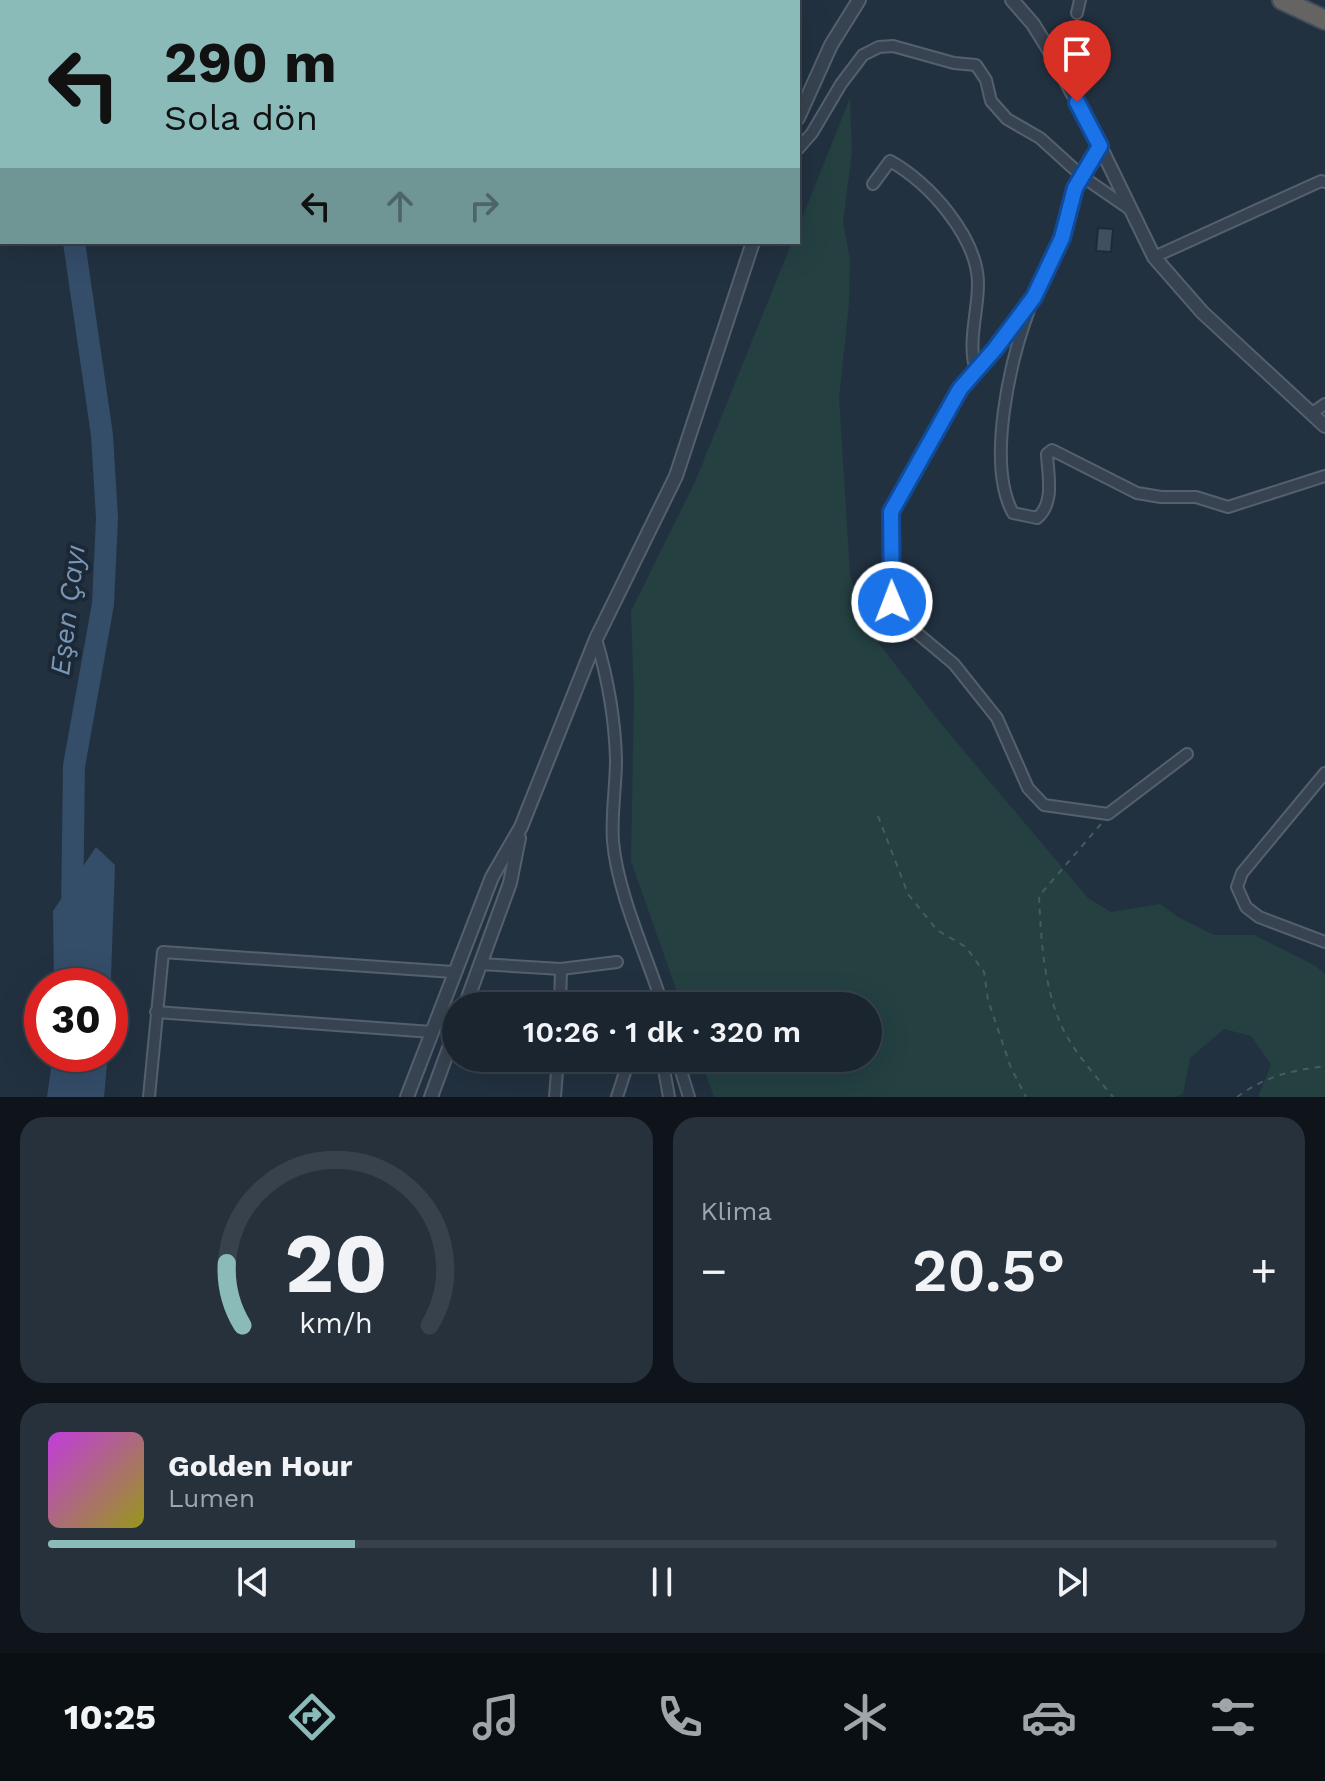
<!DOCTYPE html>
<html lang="tr">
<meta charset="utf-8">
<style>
body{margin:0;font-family:"Work Sans",sans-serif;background:#27313c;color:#f1f3f6;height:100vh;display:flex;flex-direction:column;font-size:30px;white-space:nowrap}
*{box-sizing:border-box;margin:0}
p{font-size:26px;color:#9fa5ab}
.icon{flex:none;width:44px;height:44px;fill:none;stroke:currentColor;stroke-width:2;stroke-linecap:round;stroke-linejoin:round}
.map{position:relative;height:1097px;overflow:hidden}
.details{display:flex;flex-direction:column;gap:20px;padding:20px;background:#0e141a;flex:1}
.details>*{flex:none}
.hud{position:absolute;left:0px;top:0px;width:800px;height:244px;box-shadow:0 8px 32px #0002,0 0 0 2px #38424c;background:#8bbbb9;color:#111;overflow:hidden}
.speed{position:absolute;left:24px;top:968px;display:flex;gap:16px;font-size:40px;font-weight:700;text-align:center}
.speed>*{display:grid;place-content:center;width:104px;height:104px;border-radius:50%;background:#1a2530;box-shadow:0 8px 32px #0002,0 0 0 2px #38424c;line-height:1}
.speed .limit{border:12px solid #d22;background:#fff;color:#111}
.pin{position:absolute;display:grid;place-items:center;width:68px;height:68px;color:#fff;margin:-82px -34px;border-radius:50% 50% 50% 0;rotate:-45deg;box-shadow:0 0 8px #0007}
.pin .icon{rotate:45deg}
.me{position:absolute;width:88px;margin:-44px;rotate:359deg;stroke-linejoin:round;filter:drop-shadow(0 0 6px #0008)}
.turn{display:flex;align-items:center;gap:28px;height:168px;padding:0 32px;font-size:36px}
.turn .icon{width:104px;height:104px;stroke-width:2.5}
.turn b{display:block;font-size:56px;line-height:68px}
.lanes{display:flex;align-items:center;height:76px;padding:0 32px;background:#0003;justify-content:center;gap:40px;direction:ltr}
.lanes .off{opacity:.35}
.big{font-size:60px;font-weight:600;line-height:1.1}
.details .widget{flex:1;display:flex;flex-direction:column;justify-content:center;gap:12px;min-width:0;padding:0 28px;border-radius:24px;background:#27313c}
.details .dial{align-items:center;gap:0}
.dial svg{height:208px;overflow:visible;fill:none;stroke:#38424c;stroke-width:7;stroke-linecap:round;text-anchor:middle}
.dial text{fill:#f1f3f6;stroke:none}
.song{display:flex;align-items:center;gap:24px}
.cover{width:96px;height:96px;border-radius:12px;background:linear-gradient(135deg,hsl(290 70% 55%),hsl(60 70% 35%))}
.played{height:8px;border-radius:4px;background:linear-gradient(90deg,#8bbbb9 25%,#38424c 25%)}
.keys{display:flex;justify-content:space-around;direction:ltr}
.heat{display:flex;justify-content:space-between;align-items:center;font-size:44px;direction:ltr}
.details .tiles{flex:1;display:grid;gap:20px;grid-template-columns:1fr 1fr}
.widget:last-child{grid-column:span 2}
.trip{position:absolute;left:442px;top:992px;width:440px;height:80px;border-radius:40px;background:#1a2530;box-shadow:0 8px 32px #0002,0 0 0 2px #38424c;font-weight:600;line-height:80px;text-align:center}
.tab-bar{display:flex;height:128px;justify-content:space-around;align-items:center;background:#0a0f13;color:#9fa5ab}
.tab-bar .icon{width:56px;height:56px}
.tab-bar .selected{color:#8bbbb9}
.tab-bar b{font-size:36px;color:#f1f3f6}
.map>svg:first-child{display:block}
</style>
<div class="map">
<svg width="1325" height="1097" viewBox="0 0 1325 1097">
<rect width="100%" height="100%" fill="#223140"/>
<!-- green -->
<path fill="#244041" d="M850 98 852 152 843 222 850 259 849 304 839 397 850 574 863 623 942 725 1088 898 1111 912 1160 904 1178 917 1214 935H1254L1314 965 1325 974V1097H1258L1271 1065 1251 1036 1224 1029 1190 1058 1183 1094 1176 1097H714L700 1058H868V1006H682L631 861 634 696 631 611 695 482 792 242H798V228Z"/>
<!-- water -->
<g fill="#344d69">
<path d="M96 847 115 865 110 1005V986H54L53 911Z"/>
<path d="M53 1054H108L104 1097H47Z"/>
</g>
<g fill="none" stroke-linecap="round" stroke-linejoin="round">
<!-- river -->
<g stroke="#344d69" stroke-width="22">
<path d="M40 0V2"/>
<path d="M72 913 74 766 103 604 107 518 102 435 74 242"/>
</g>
</g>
<!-- building -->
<path fill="#3e4f60" stroke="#1e2a37" stroke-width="2" d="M1098 228 1113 229 1111 252 1096 251Z"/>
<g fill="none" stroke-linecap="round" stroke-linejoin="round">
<!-- minor casing -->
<g stroke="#55606e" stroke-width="14">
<g id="minor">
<path d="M1077 13 1080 0"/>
<path d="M1100 146 1075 188 1062 238 1034 297 995 349 960 389 903 487 891 512V554L892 602 904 622 954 664 997 718 1028 788 1044 805 1108 814 1187 754"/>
<path d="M798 149 812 133 841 84 863 55 879 47 893 46 954 63 976 65 986 80 991 101 1007 119 1040 138 1083 177 1128 208"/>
<path d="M873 184 890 161C929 182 978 238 978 284 978 313 967 342 976 371"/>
<path d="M1154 257 1321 181 1325 182"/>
<path d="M1029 310C1010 361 986 464 1013 513L1037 518C1055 503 1048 476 1047 454L1052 450 1137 493 1161 497H1196L1228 507 1325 476"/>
<path d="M1312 413 1325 404"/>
<path d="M596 639C608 679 615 719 616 760 616 787 611 814 613 841 617 892 647 956 663 1006"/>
<path d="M1325 773 1242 873 1237 887 1246 907 1259 917 1325 942"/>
<path d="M480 964 561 969 617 962"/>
<path d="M560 1006 561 969"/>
<path d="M156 1012 432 1032"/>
<path d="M677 1058 689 1097"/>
<path d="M558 1061 627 1066 663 1064 669 1097"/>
<path d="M149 1097 163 952 453 972"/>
<path d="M555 1097 558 1058"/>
<path d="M617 1097 627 1066"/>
</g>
</g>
<!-- tertiary casing -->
<g stroke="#55606e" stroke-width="16">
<g id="tertiary">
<path d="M1012 0 1033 24 1054 58 1100 146 1154 257 1202 312 1325 426"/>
<path d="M798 118 831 45 859 0"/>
<path d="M465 1006 510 883 519 838"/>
<path d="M407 1097 492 877 521 827 596 639 676 476 753 242"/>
<path d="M431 1097 456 1029"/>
</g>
</g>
<!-- trunk casing -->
<g stroke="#424d5b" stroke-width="22">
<path id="trunk" d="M1282 0 1325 20"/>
</g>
<!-- path -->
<g stroke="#435d5e" stroke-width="2" stroke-dasharray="6 6" stroke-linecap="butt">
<path d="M878 816 908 894 937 930 966 947 984 972 988 1000 1011 1068 1026 1097"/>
<path d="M1101 824 1039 896C1041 941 1044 991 1064 1031 1077 1056 1096 1076 1113 1097"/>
<path d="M1237 1097C1266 1076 1290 1071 1325 1066"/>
</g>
<!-- minor -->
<use href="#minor" stroke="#374350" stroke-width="10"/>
<!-- tertiary -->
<use href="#tertiary" stroke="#374350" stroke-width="12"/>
<!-- trunk -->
<use href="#trunk" stroke="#666462" stroke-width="18"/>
</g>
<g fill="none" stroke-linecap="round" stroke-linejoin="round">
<!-- route casing -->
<g stroke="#114b97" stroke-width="20">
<path id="route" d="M892 602 891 512 960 389 995 349 1034 297 1062 238 1075 188 1100 146 1077 102"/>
</g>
<!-- route -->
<use href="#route" stroke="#1a73e8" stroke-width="14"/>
</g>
<g text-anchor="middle" stroke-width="8" stroke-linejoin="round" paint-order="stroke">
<!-- water labels -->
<g font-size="28" font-style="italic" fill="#7896b5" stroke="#1c2835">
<text transform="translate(67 610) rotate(-83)" y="10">Eşen Çayı</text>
</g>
</g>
</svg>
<div class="speed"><div class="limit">30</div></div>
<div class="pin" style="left:1077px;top:102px;background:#d93025"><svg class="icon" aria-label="arrive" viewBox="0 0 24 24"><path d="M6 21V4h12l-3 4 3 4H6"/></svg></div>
<svg class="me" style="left:892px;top:602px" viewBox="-20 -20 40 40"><circle r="17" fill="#1a73e8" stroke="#fff" stroke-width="3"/><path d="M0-11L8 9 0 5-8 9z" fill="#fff"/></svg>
<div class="trip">10:26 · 1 dk · 320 m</div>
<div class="hud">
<div class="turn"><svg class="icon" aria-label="left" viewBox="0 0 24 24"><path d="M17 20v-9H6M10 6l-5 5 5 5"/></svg><div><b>290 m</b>Sola dön</div></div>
<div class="lanes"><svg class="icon" aria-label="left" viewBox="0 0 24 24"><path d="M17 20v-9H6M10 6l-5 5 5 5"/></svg><svg class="icon off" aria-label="ahead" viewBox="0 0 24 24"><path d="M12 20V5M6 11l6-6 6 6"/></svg><svg class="icon off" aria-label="right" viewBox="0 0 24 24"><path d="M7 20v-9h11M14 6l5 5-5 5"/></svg></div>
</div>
</div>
<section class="details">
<div class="tiles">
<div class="widget dial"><svg viewBox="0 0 100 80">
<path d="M14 69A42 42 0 1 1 86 69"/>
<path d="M14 69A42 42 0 0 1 8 45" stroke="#8bbbb9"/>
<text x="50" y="56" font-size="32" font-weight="700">20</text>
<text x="50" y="72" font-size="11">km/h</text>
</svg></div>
<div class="widget"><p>Klima</p>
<div class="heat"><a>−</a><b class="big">20.5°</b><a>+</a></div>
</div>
<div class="widget">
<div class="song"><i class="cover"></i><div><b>Golden Hour</b><p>Lumen</p></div></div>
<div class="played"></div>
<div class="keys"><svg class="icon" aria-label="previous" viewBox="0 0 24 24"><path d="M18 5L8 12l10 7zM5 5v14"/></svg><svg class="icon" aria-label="pause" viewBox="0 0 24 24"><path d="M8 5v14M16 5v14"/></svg><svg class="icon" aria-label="next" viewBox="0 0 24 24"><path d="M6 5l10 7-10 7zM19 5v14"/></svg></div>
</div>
</div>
</section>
<nav class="tab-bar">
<b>10:25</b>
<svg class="icon selected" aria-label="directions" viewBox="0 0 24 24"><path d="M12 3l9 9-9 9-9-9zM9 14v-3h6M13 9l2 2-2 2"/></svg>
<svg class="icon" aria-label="music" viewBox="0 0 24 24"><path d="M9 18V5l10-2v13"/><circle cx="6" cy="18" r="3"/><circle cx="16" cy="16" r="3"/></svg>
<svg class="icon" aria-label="phone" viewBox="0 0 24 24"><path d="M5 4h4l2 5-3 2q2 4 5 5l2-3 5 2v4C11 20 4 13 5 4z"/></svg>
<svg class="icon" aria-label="climate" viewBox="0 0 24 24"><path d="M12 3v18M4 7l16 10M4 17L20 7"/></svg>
<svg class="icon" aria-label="car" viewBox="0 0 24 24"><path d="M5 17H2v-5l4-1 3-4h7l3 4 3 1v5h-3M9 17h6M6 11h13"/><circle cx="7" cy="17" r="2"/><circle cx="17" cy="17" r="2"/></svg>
<svg class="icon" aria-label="filters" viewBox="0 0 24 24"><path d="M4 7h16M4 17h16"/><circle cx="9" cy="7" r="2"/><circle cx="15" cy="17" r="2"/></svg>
</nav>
